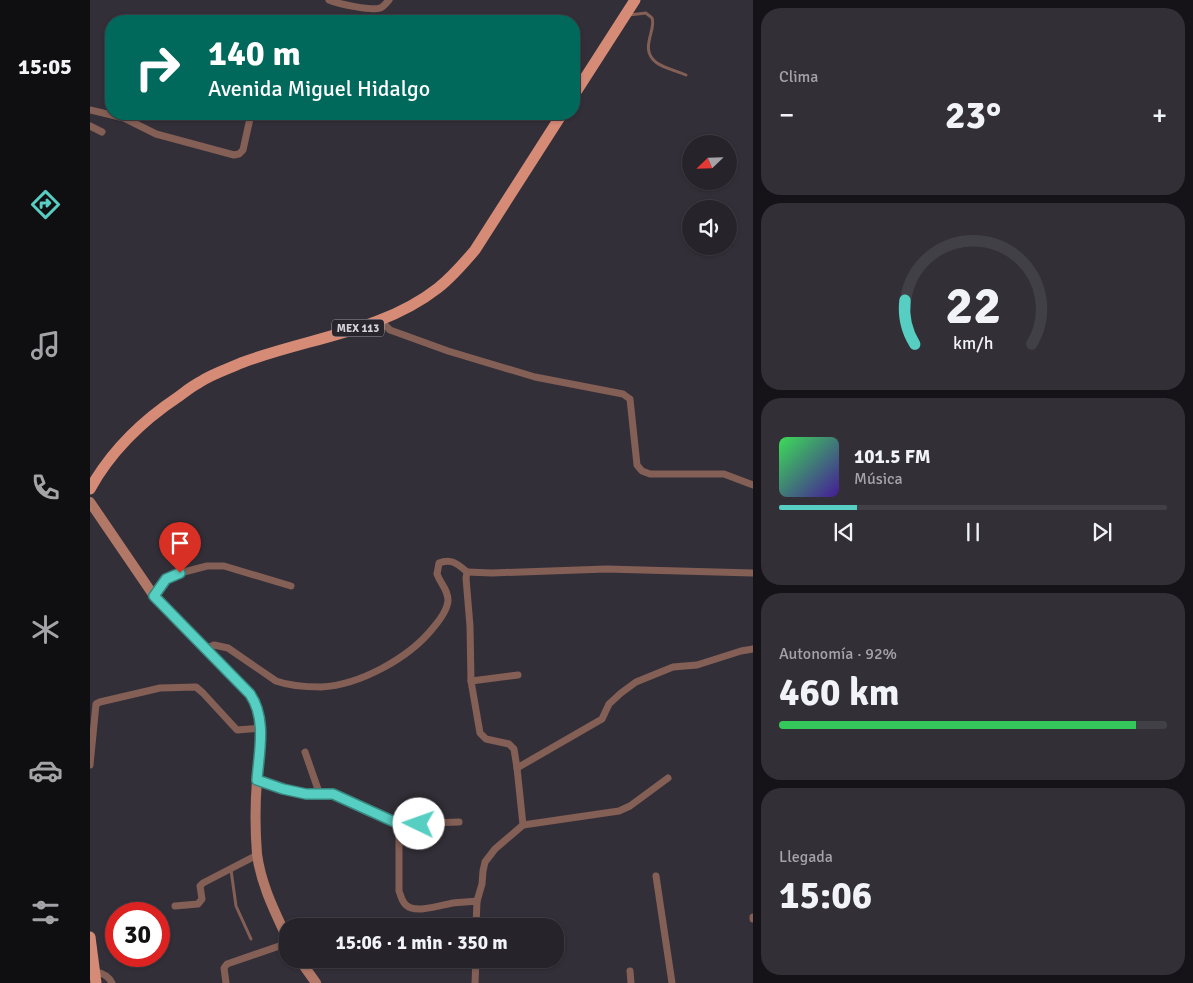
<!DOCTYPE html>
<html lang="es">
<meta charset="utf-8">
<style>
body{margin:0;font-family:Signika,sans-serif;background:#322f36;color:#f1f3f6;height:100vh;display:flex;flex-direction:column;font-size:19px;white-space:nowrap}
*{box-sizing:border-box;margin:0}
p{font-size:16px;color:#a4a4a8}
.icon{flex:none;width:28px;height:28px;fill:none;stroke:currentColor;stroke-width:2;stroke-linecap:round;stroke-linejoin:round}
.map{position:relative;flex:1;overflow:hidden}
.details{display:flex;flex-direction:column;gap:8px;padding:8px;background:#151317;width:440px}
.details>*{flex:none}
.guide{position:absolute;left:15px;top:15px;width:475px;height:105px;border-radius:20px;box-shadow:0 1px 4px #0004,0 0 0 1px #424047;background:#00695c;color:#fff;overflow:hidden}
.needle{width:32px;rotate:247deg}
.controls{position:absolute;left:592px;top:135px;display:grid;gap:10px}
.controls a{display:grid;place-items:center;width:55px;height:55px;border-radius:50%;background:#26232a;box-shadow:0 1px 4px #0004,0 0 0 1px #424047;font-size:25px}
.speed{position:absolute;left:15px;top:902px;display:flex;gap:10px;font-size:25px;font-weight:700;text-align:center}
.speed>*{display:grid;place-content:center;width:65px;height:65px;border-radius:50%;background:#26232a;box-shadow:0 1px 4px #0004,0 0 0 1px #424047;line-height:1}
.speed .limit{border:8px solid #d22;background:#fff;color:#111}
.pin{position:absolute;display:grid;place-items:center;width:42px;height:42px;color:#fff;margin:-51px -21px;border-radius:50% 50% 50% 0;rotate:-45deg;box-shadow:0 0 5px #0007}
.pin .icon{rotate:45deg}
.me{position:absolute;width:55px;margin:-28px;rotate:273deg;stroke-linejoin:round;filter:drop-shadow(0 0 4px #0008)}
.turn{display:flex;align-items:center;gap:18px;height:105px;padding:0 20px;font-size:22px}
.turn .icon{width:65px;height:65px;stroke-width:2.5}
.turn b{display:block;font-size:35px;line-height:42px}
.big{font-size:38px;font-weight:700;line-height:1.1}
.details .widget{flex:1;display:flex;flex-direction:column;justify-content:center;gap:8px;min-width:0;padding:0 18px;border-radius:20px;background:#322f36}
.details .dial{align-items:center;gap:0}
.dial svg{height:130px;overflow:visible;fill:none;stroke:#424047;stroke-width:7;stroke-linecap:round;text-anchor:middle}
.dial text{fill:#f1f3f6;stroke:none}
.song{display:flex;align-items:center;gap:15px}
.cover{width:60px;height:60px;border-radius:8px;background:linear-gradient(135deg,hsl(130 70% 55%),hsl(260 70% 35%))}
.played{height:5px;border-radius:2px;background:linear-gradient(90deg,#57cec2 20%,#424047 20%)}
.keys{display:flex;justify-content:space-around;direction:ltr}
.heat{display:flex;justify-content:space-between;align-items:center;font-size:28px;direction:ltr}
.charge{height:8px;border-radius:4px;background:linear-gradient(90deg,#34c759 92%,#424047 0)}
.trip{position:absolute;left:189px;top:918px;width:285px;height:50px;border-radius:20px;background:#26232a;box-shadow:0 1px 4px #0004,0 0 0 1px #424047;font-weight:700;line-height:50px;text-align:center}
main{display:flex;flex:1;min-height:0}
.tab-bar{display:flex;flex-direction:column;width:90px;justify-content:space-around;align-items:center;background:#0f0e11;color:#a4a4a8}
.tab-bar .icon{width:35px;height:35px}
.tab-bar .current{color:#57cec2}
.tab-bar b{font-size:22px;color:#f1f3f6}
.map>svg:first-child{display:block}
</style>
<main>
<nav class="tab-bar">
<b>15:05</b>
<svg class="icon current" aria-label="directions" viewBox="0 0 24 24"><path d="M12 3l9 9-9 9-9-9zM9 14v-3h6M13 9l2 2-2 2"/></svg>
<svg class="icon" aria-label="music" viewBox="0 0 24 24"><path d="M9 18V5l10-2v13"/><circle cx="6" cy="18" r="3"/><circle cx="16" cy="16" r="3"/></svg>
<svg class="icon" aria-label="phone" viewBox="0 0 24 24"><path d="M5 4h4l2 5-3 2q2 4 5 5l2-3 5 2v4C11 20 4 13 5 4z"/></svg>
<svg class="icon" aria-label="climate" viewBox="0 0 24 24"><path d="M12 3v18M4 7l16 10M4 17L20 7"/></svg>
<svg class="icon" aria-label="car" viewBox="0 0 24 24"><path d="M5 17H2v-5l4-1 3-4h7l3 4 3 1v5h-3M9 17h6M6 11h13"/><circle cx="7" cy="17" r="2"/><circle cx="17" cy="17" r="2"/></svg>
<svg class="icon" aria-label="filters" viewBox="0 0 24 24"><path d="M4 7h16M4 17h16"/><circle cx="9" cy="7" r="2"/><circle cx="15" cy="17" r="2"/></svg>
</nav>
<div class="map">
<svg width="663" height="983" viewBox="0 0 663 983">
<rect width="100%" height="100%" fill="#332f38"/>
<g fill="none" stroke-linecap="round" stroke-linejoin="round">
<!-- service -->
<g stroke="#845f55" stroke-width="3">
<path d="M539 15 556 13C558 15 560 16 562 18 567 29 548 50 567 63 574 68 587 71 596 75"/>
<path d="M141 870 146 906 161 939"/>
</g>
<!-- minor -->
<g stroke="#845f55" stroke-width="7">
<path d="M239 0C248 4 282 11 290 8 294 7 296 3 299 0"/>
<path d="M0 110 34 118 66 134 144 155 149 154 153 150 161 114"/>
<path d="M0 126 12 132"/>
<path d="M291 321 300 330 358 351 445 377 533 394 540 399 547 465 552 471 560 474H634L663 485"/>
<path d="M377 572 402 573 516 569 663 573"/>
<path d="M64 596 76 579 90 573 117 566H134L201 586"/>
<path d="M115 649 124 645 138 648 186 681C200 686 217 687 231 687 270 685 319 658 343 628 349 621 357 611 358 601 358 589 351 585 347 574L349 563C361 558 368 564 377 572L376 578 380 626 381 681 390 733 396 739 419 744 424 749 427 768 433 825 405 849 395 862 393 871 392 884 387 901 386 926"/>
<path d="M381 681 428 675"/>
<path d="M215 752 230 795"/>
<path d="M0 765 6 704 10 702 70 688 106 687 113 693 147 730 171 728"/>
<path d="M427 768 512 719 519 704 531 693 546 682 583 667 607 665 651 651 663 649"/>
<path d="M167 781 193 789 216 794 243 795 309 824V891C311 896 312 902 316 905 325 914 352 905 363 903 371 902 379 902 387 901"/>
<path d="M309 824 369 822"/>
<path d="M433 825 529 811 540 806 578 778"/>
<path d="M566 876 582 983"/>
<path d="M85 906 108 904 112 899 110 886 113 883 167 855"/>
<path d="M663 917V919"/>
<path d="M540 971 541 983"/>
<path d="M5 972C12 973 18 975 22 983"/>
<path d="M136 983 134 968 137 964 198 943"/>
<path d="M385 983 386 959"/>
</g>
<!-- secondary -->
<g stroke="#b27867" stroke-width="10">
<path d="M0 502 64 596 160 694C177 720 169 751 167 780 165 805 165 829 167 854 171 885 185 912 198 940"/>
<path d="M209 959 226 983"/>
</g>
<!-- primary -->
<g stroke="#d58b76" stroke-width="11">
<path d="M484 95 545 0"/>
<path d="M0 489C21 451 52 421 88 397 95 392 102 386 110 382 122 374 138 369 151 363 217 338 292 332 348 288 362 277 374 263 385 250L472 114"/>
<path d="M0 937 6 983"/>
</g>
</g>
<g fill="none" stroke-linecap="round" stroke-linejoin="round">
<!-- route casing -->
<g stroke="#39867e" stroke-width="12">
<path id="route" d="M90 573 76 579 64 596 160 694C177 719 169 752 167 780L193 789 216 794H243L309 824H329"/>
</g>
<!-- route -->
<use href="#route" stroke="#57cec2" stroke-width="9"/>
</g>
<g text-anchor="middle" stroke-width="4" stroke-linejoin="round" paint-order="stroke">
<!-- shield labels -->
<rect fill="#29252d" stroke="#a29fa5" stroke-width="1" x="242" y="319.5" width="52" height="17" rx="4"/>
<g font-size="11" font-weight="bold" fill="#d6d3d9">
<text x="268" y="332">MEX 113</text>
</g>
</g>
</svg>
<div class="controls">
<a><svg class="needle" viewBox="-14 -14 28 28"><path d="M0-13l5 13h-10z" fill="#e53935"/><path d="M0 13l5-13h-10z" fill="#a4a4a8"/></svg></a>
<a><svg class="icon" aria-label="sound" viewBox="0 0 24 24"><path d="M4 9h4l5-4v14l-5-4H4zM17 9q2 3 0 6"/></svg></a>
</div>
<div class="speed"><div class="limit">30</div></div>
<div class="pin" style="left:90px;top:573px;background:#d93025"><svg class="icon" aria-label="arrive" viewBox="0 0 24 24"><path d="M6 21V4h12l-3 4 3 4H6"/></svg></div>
<svg class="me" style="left:329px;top:824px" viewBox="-20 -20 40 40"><circle r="19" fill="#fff"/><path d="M0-13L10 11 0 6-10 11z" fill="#57cec2"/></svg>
<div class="trip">15:06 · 1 min · 350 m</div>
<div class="guide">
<div class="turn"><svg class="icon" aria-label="right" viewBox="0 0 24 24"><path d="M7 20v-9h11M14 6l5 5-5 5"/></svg><div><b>140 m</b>Avenida Miguel Hidalgo</div></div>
</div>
</div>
<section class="details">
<div class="widget"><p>Clima</p>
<div class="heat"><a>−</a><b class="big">23°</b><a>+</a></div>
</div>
<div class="widget dial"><svg viewBox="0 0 100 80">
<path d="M14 69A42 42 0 1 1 86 69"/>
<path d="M14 69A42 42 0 0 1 8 42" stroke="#57cec2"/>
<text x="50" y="56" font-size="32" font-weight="700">22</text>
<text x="50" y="72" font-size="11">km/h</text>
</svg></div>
<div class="widget">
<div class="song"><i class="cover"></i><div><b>101.5 FM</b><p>Música</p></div></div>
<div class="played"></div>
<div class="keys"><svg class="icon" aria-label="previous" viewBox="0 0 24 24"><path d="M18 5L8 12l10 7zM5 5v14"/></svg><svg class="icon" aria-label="pause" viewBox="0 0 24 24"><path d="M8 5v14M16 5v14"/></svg><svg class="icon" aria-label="next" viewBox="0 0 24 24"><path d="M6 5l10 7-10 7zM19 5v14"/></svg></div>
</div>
<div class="widget"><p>Autonomía · 92%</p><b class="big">460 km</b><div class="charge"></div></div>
<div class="widget"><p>Llegada</p><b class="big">15:06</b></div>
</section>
</main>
